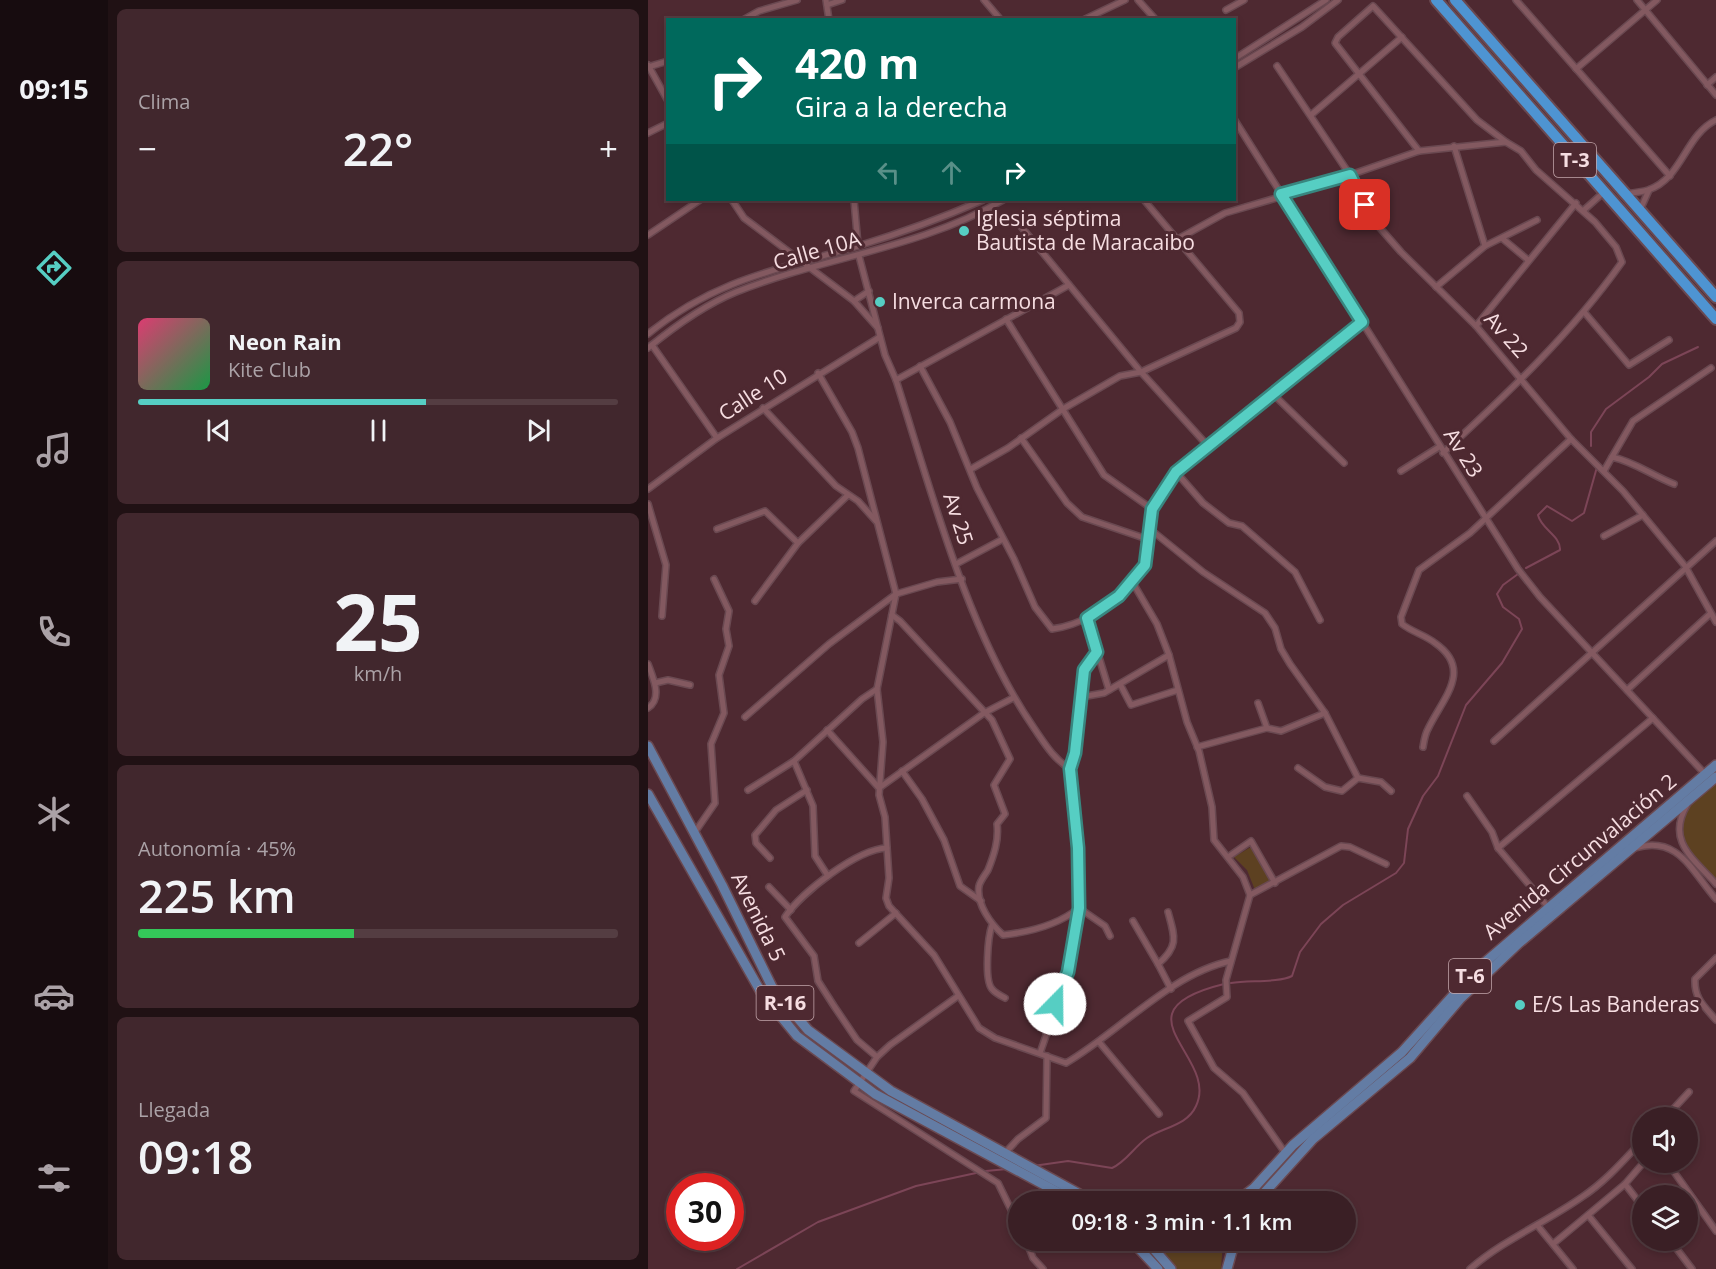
<!DOCTYPE html>
<html lang="es">
<meta charset="utf-8">
<style>
body{margin:0;font-family:"Open Sans",sans-serif;background:#41272d;color:#f1f3f6;height:100vh;display:flex;flex-direction:column;font-size:22px;white-space:nowrap}
*{box-sizing:border-box;margin:0}
p{font-size:20px;color:#aba2a7}
.icon{flex:none;width:33px;height:33px;fill:none;stroke:currentColor;stroke-width:2;stroke-linecap:round;stroke-linejoin:round}
.map{position:relative;flex:1;overflow:hidden}
.panel{display:flex;flex-direction:column;gap:9px;padding:9px;background:#201114;width:540px}
.panel>*{flex:none}
.banner{position:absolute;left:18px;top:18px;width:570px;height:183px;border-radius:0px;box-shadow:0 3px 9px #0003,0 0 0 2px #543d42;background:#00695c;color:#fff;overflow:hidden}
.fabs{position:absolute;left:984px;top:1107px;display:grid;gap:12px}
.fabs a{display:grid;place-items:center;width:66px;height:66px;border-radius:50%;background:#3a1f25;box-shadow:0 3px 9px #0003,0 0 0 2px #543d42;font-size:30px}
.speed{position:absolute;left:18px;top:1173px;display:flex;gap:12px;font-size:30px;font-weight:700;text-align:center}
.speed>*{display:grid;place-content:center;width:78px;height:78px;border-radius:50%;background:#3a1f25;box-shadow:0 3px 9px #0003,0 0 0 2px #543d42;line-height:1}
.speed .limit{border:9px solid #d22;background:#fff;color:#111}
.pin{position:absolute;display:grid;place-items:center;width:51px;height:51px;color:#fff;margin:-26px;border-radius:12px;box-shadow:0 3px 9px #0006}
.me{position:absolute;width:66px;margin:-33px;rotate:22deg;stroke-linejoin:round;filter:drop-shadow(0 0 4px #0008)}
.turn{display:flex;align-items:center;gap:21px;height:126px;padding:0 30px;font-size:27px}
.turn .icon{width:78px;height:78px;stroke-width:2.5}
.turn b{display:block;font-size:42px;line-height:51px}
.lanes{display:flex;align-items:center;height:57px;padding:0 30px;background:#0003;justify-content:center;gap:30px;direction:ltr}
.lanes .off{opacity:.35}
.big{font-size:45px;font-weight:600;line-height:1.1}
.panel .tile{flex:1;display:flex;flex-direction:column;justify-content:center;gap:9px;min-width:0;padding:0 21px;border-radius:9px;background:#41272d}
.panel .dial{align-items:center;gap:0}
.dial b{font-size:78px;line-height:1}
.song{display:flex;align-items:center;gap:18px}
.cover{width:72px;height:72px;border-radius:9px;background:linear-gradient(135deg,hsl(340 70% 55%),hsl(140 70% 35%))}
.played{height:6px;border-radius:3px;background:linear-gradient(90deg,#56cec3 60%,#543d42 60%)}
.keys{display:flex;justify-content:space-around;direction:ltr}
.heat{display:flex;justify-content:space-between;align-items:center;font-size:33px;direction:ltr}
.charge{height:9px;border-radius:4px;background:linear-gradient(90deg,#34c759 45%,#543d42 0)}
.trip{position:absolute;left:360px;top:1191px;width:348px;height:60px;border-radius:30px;background:#3a1f25;box-shadow:0 3px 9px #0003,0 0 0 2px #543d42;font-weight:600;line-height:60px;text-align:center}
main{display:flex;flex:1;min-height:0}
.tabs{display:flex;flex-direction:column;width:108px;justify-content:space-around;align-items:center;background:#170c0f;color:#aba2a7}
.tabs .icon{width:42px;height:42px}
.tabs .active{color:#56cec3}
.tabs b{font-size:27px;color:#f1f3f6}
.map>svg:first-child{display:block}
</style>
<main>
<nav class="tabs">
<b>09:15</b>
<svg class="icon active" aria-label="directions" viewBox="0 0 24 24"><path d="M12 3l9 9-9 9-9-9zM9 14v-3h6M13 9l2 2-2 2"/></svg>
<svg class="icon" aria-label="music" viewBox="0 0 24 24"><path d="M9 18V5l10-2v13"/><circle cx="6" cy="18" r="3"/><circle cx="16" cy="16" r="3"/></svg>
<svg class="icon" aria-label="phone" viewBox="0 0 24 24"><path d="M5 4h4l2 5-3 2q2 4 5 5l2-3 5 2v4C11 20 4 13 5 4z"/></svg>
<svg class="icon" aria-label="climate" viewBox="0 0 24 24"><path d="M12 3v18M4 7l16 10M4 17L20 7"/></svg>
<svg class="icon" aria-label="car" viewBox="0 0 24 24"><path d="M5 17H2v-5l4-1 3-4h7l3 4 3 1v5h-3M9 17h6M6 11h13"/><circle cx="7" cy="17" r="2"/><circle cx="17" cy="17" r="2"/></svg>
<svg class="icon" aria-label="filters" viewBox="0 0 24 24"><path d="M4 7h16M4 17h16"/><circle cx="9" cy="7" r="2"/><circle cx="15" cy="17" r="2"/></svg>
</nav>
<section class="panel">
<div class="tile"><p>Clima</p>
<div class="heat"><a>−</a><b class="big">22°</b><a>+</a></div>
</div>
<div class="tile">
<div class="song"><i class="cover"></i><div><b>Neon Rain</b><p>Kite Club</p></div></div>
<div class="played"></div>
<div class="keys"><svg class="icon" aria-label="previous" viewBox="0 0 24 24"><path d="M18 5L8 12l10 7zM5 5v14"/></svg><svg class="icon" aria-label="pause" viewBox="0 0 24 24"><path d="M8 5v14M16 5v14"/></svg><svg class="icon" aria-label="next" viewBox="0 0 24 24"><path d="M6 5l10 7-10 7zM19 5v14"/></svg></div>
</div>
<div class="tile dial"><b>25</b><p>km/h</p></div>
<div class="tile"><p>Autonomía · 45%</p><b class="big">225 km</b><div class="charge"></div></div>
<div class="tile"><p>Llegada</p><b class="big">09:18</b></div>
</section>
<div class="map">
<svg width="1068" height="1269" viewBox="0 0 1068 1269">
<rect width="100%" height="100%" fill="#4e2931"/>
<!-- park -->
<g fill="#5d4121">
<path d="M1068 777V884C1053 867 1018 837 1035 811 1044 799 1057 788 1068 777Z"/>
<path d="M603 847 624 881 607 890 599 870 586 857Z"/>
<path d="M506 1240 575 1241 573 1269H528Z"/>
</g>
<g fill="none" stroke-linecap="round" stroke-linejoin="round">
<!-- stream -->
<g stroke="#7c4557" stroke-width="2">
<path d="M943 446V432L958 409 1001 377 1014 364 1050 347"/>
<path d="M878 568 912 550C913 536 893 529 890 515L899 506 924 521 936 513 949 467"/>
<path d="M583 983C601 980 630 983 644 976L652 952 673 924 695 905 748 873 756 863 760 829 775 796 790 776 818 705 854 663 874 629 871 619 855 607 849 594 855 585 870 574"/>
<path d="M385 1166 420 1161 464 1168C478 1162 486 1147 499 1138 515 1127 539 1126 548 1106 572 1056 462 1012 576 984"/>
<path d="M338 1171 359 1169"/>
<path d="M89 1269 170 1222 268 1186 328 1173"/>
</g>
<!-- street casing -->
<g stroke="#6a4951" stroke-width="8">
<g id="street">
<path d="M178 0 181 20"/>
<path d="M336 0 353 20"/>
<path d="M490 0 508 20"/>
<path d="M868 0 1022 176"/>
<path d="M989 0 1068 95"/>
<path d="M179 5 194 0"/>
<path d="M578 10 596 0"/>
<path d="M95 20 111 11 149 0"/>
<path d="M435 20 477 0"/>
<path d="M586 59 678 0"/>
<path d="M0 65 20 101"/>
<path d="M629 66 702 175 725 220 753 252 828 326 923 439 975 491 1037 566 1068 622"/>
<path d="M0 67 20 61"/>
<path d="M586 68 654 27 690 0"/>
<path d="M928 69 1009 0"/>
<path d="M1059 85 1068 77"/>
<path d="M663 115 754 37"/>
<path d="M586 119 870 569 892 597 1057 774"/>
<path d="M0 133 20 123"/>
<path d="M806 146 837 246"/>
<path d="M771 151 687 43 690 37 725 6 829 120 858 142"/>
<path d="M976 194C984 193 993 192 1000 190 1034 179 1037 135 1068 120"/>
<path d="M84 200 96 218 206 301 230 328"/>
<path d="M206 200 210 245"/>
<path d="M936 210 956 192"/>
<path d="M992 210 1001 190"/>
<path d="M371 224 493 372 560 446"/>
<path d="M0 235 52 200"/>
<path d="M855 239 880 260"/>
<path d="M528 240 577 213 676 184 771 151 858 142 873 151 888 170 947 222 968 247 974 262C923 334 860 393 795 453"/>
<path d="M211 256 237 355 248 380C284 493 319 631 386 728 397 744 405 758 422 769"/>
<path d="M788 287 837 246 889 220"/>
<path d="M206 301 221 291"/>
<path d="M937 313 981 365 1021 340"/>
<path d="M358 319 456 475 504 509"/>
<path d="M828 326 928 203"/>
<path d="M0 334C66 280 131 269 210 246 253 233 294 218 335 200"/>
<path d="M4 345 69 438"/>
<path d="M0 348C27 326 56 305 88 292 176 257 273 248 355 200"/>
<path d="M272 366 302 422 329 488 366 559 387 607 404 629C436 625 462 606 485 583"/>
<path d="M170 373 204 432 210 448 248 594 229 689 235 742 231 795 237 817 241 878 238 898 241 906 286 955 331 1028 347 1038 418 1063C470 1033 523 973 583 961"/>
<path d="M248 380 421 285"/>
<path d="M624 393 696 463"/>
<path d="M115 408 188 486 210 501 228 521"/>
<path d="M373 438 419 503 434 517 499 539"/>
<path d="M964 457 985 421 1063 368"/>
<path d="M323 469 360 448 415 409 472 376 493 372 588 328 592 322 591 313 496 200"/>
<path d="M753 471 791 447"/>
<path d="M956 471 964 457C987 462 1003 475 1026 484"/>
<path d="M528 472 555 503 581 523 594 526 647 572 672 620"/>
<path d="M0 489 69 438 232 337"/>
<path d="M0 504 18 565 14 616"/>
<path d="M69 529 117 511 150 543"/>
<path d="M502 529 555 572 617 613 627 628 633 649 642 664 677 713 710 778"/>
<path d="M956 536 995 515"/>
<path d="M308 564 355 539"/>
<path d="M107 601 150 543 200 495"/>
<path d="M244 615 252 621 344 720 362 759 346 785 357 814 349 824C351 840 346 855 340 870 337 875 332 881 331 886 328 904 343 924 355 935 382 932 410 925 431 908L457 926 462 936"/>
<path d="M439 618 461 690"/>
<path d="M0 664C5 678 15 698 0 708"/>
<path d="M7 683 20 680 42 685"/>
<path d="M472 684 483 705 530 690"/>
<path d="M979 690 1062 614"/>
<path d="M433 697 456 693 521 655"/>
<path d="M97 717 181 644 248 594 289 582 314 579"/>
<path d="M619 728 633 731 677 713"/>
<path d="M179 730 231 788 336 713 365 698"/>
<path d="M846 741 1068 541"/>
<path d="M549 747 619 728 610 703"/>
<path d="M775 747C776 741 777 734 780 729 794 699 826 670 787 643 777 635 764 632 754 624L753 617 771 570 822 533 923 439"/>
<path d="M146 761 165 806 167 856 180 876"/>
<path d="M650 768 677 787 694 791 710 778 733 782 743 791"/>
<path d="M254 771 274 799 296 840 312 886 333 901"/>
<path d="M100 790 146 761 214 699 229 689"/>
<path d="M819 796 844 832 850 848"/>
<path d="M1039 805C1018 841 1045 858 1068 884"/>
<path d="M47 832 67 803 63 744 76 713 71 675 81 646 78 629 81 611 66 579"/>
<path d="M987 848C1030 835 1043 870 1068 899"/>
<path d="M580 857 603 841 627 883"/>
<path d="M122 858 108 843 107 835 128 810 159 790"/>
<path d="M121 887 143 910"/>
<path d="M602 895 595 877 566 840 564 807 551 751 539 722 521 655 509 624 485 583 497 565 504 509 528 472 714 322"/>
<path d="M900 907 850 848 1005 718"/>
<path d="M520 912C527 937 531 946 510 964L523 989"/>
<path d="M485 921 510 964"/>
<path d="M344 925C340 936 336 980 344 989 347 993 353 996 357 998"/>
<path d="M211 943 248 913"/>
<path d="M1068 958 1047 979C1046 998 1056 1006 1068 1020"/>
<path d="M310 996 242 1045 229 1057 206 1091 350 1183 370 1224"/>
<path d="M451 1042 511 1114"/>
<path d="M392 1053 420 972 431 908 430 848 422 769 427 753 436 671 449 652"/>
<path d="M229 1057 209 1040 186 1006 170 981 166 956 137 917C153 893 209 849 239 848"/>
<path d="M1017 1118 1041 1092"/>
<path d="M357 1153 370 1139 398 1118 399 1056"/>
<path d="M638 1154 595 1093 566 1068 540 1021 579 997 578 980 602 895 693 846 702 847 738 864"/>
<path d="M1019 1162 1068 1231"/>
<path d="M977 1184 994 1206"/>
<path d="M940 1215 984 1269"/>
<path d="M889 1225 925 1269"/>
<path d="M378 1240 385 1258 395 1269"/>
<path d="M1022 1240 1044 1269"/>
<path d="M905 1244 977 1184 996 1162"/>
<path d="M822 1269C855 1240 897 1223 934 1197 957 1182 976 1160 994 1141"/>
</g>
</g>
<!-- primary casing -->
<g stroke="#6a4951" stroke-width="12">
<g id="primary">
<path d="M0 746 74 885 125 989 160 1030 243 1091 446 1202"/>
<path d="M0 794 113 992 149 1036 227 1094 428 1202"/>
<path d="M588 1202 606 1188 645 1145 754 1052 828 970 1068 765"/>
<path d="M608 1202 665 1139 762 1058 812 999 871 943 1068 777"/>
<path d="M483 1240 510 1269"/>
<path d="M498 1240 523 1269"/>
<path d="M579 1269 587 1240"/>
</g>
</g>
<!-- highway casing -->
<g stroke="#6a4951" stroke-width="14">
<g id="highway">
<path d="M788 0 1068 319"/>
<path d="M807 0 1068 297"/>
</g>
</g>
<!-- street -->
<use href="#street" stroke="#835960" stroke-width="5"/>
<!-- primary -->
<use href="#primary" stroke="#637ca4" stroke-width="9"/>
<!-- highway -->
<use href="#highway" stroke="#4e94d2" stroke-width="10"/>
</g>
<g fill="none" stroke-linecap="round" stroke-linejoin="round">
<!-- route casing -->
<g stroke="#38867f" stroke-width="15">
<path id="route" d="M407 1004 420 972 431 908 430 848 422 769 427 753 436 670 449 652 439 618 471 596 497 565 504 509 528 472 714 322 633 194 702 175 717 205"/>
</g>
<!-- route -->
<use href="#route" stroke="#56cec3" stroke-width="10"/>
</g>
<!-- markers -->
<g fill="#56cec3" stroke="#4e2931" stroke-width="2">
<circle cx="316" cy="231" r="6"/>
<circle cx="232" cy="302" r="6"/>
<circle cx="872" cy="1005" r="6"/>
</g>
<g text-anchor="middle" stroke-width="6" stroke-linejoin="round" paint-order="stroke">
<!-- shield labels -->
<g fill="#4e2931" stroke="#c4a7ac" stroke-width="1.5">
<rect x="906" y="143" width="42" height="34" rx="4.5"/>
<rect x="801" y="959" width="42" height="34" rx="4.5"/>
<rect x="108.5" y="986" width="57" height="34" rx="4.5"/>
</g>
<g font-size="20" font-weight="bold" fill="#f6dde1">
<text x="927" y="167">T-3</text>
<text x="822" y="983">T-6</text>
<text x="137" y="1010">R-16</text>
</g>
<!-- poi labels -->
<g font-size="21" fill="#f6dde1" stroke="#4e2931" text-anchor="start">
<text x="328" y="226">Iglesia séptima<tspan x="328" dy="24">Bautista de Maracaibo</tspan></text>
<text x="244" y="309">Inverca carmona</text>
<text x="884" y="1012">E/S Las Banderas</text>
</g>
<!-- street labels -->
<g font-size="21" fill="#f6dde1" stroke="#4e2931">
<text transform="translate(169 251) rotate(-16)" y="7">Calle 10A</text>
<text transform="translate(858 335) rotate(48)" y="7">Av 22</text>
<text transform="translate(105 395) rotate(-33)" y="7">Calle 10</text>
<text transform="translate(815 453) rotate(58)" y="7">Av 23</text>
<text transform="translate(310 519) rotate(72)" y="7">Av 25</text>
<text transform="translate(932 857) rotate(-40)" y="7">Avenida Circunvalación 2</text>
<text transform="translate(110 917) rotate(64)" y="7">Avenida 5</text>
</g>
</g>
</svg>
<div class="fabs">
<a><svg class="icon" aria-label="sound" viewBox="0 0 24 24"><path d="M4 9h4l5-4v14l-5-4H4zM17 9q2 3 0 6"/></svg></a>
<a><svg class="icon" aria-label="layers" viewBox="0 0 24 24"><path d="M12 4l9 5-9 5-9-5zM3 14l9 5 9-5"/></svg></a>
</div>
<div class="speed"><div class="limit">30</div></div>
<div class="pin" style="left:717px;top:205px;background:#d93025"><svg class="icon" aria-label="arrive" viewBox="0 0 24 24"><path d="M6 21V4h12l-3 4 3 4H6"/></svg></div>
<svg class="me" style="left:407px;top:1004px" viewBox="-20 -20 40 40"><circle r="19" fill="#fff"/><path d="M0-13L10 11 0 6-10 11z" fill="#56cec3"/></svg>
<div class="trip">09:18 · 3 min · 1.1 km</div>
<div class="banner">
<div class="turn"><svg class="icon" aria-label="right" viewBox="0 0 24 24"><path d="M7 20v-9h11M14 6l5 5-5 5"/></svg><div><b>420 m</b>Gira a la derecha</div></div>
<div class="lanes"><svg class="icon off" aria-label="left" viewBox="0 0 24 24"><path d="M17 20v-9H6M10 6l-5 5 5 5"/></svg><svg class="icon off" aria-label="ahead" viewBox="0 0 24 24"><path d="M12 20V5M6 11l6-6 6 6"/></svg><svg class="icon" aria-label="right" viewBox="0 0 24 24"><path d="M7 20v-9h11M14 6l5 5-5 5"/></svg></div>
</div>
</div>
</main>
